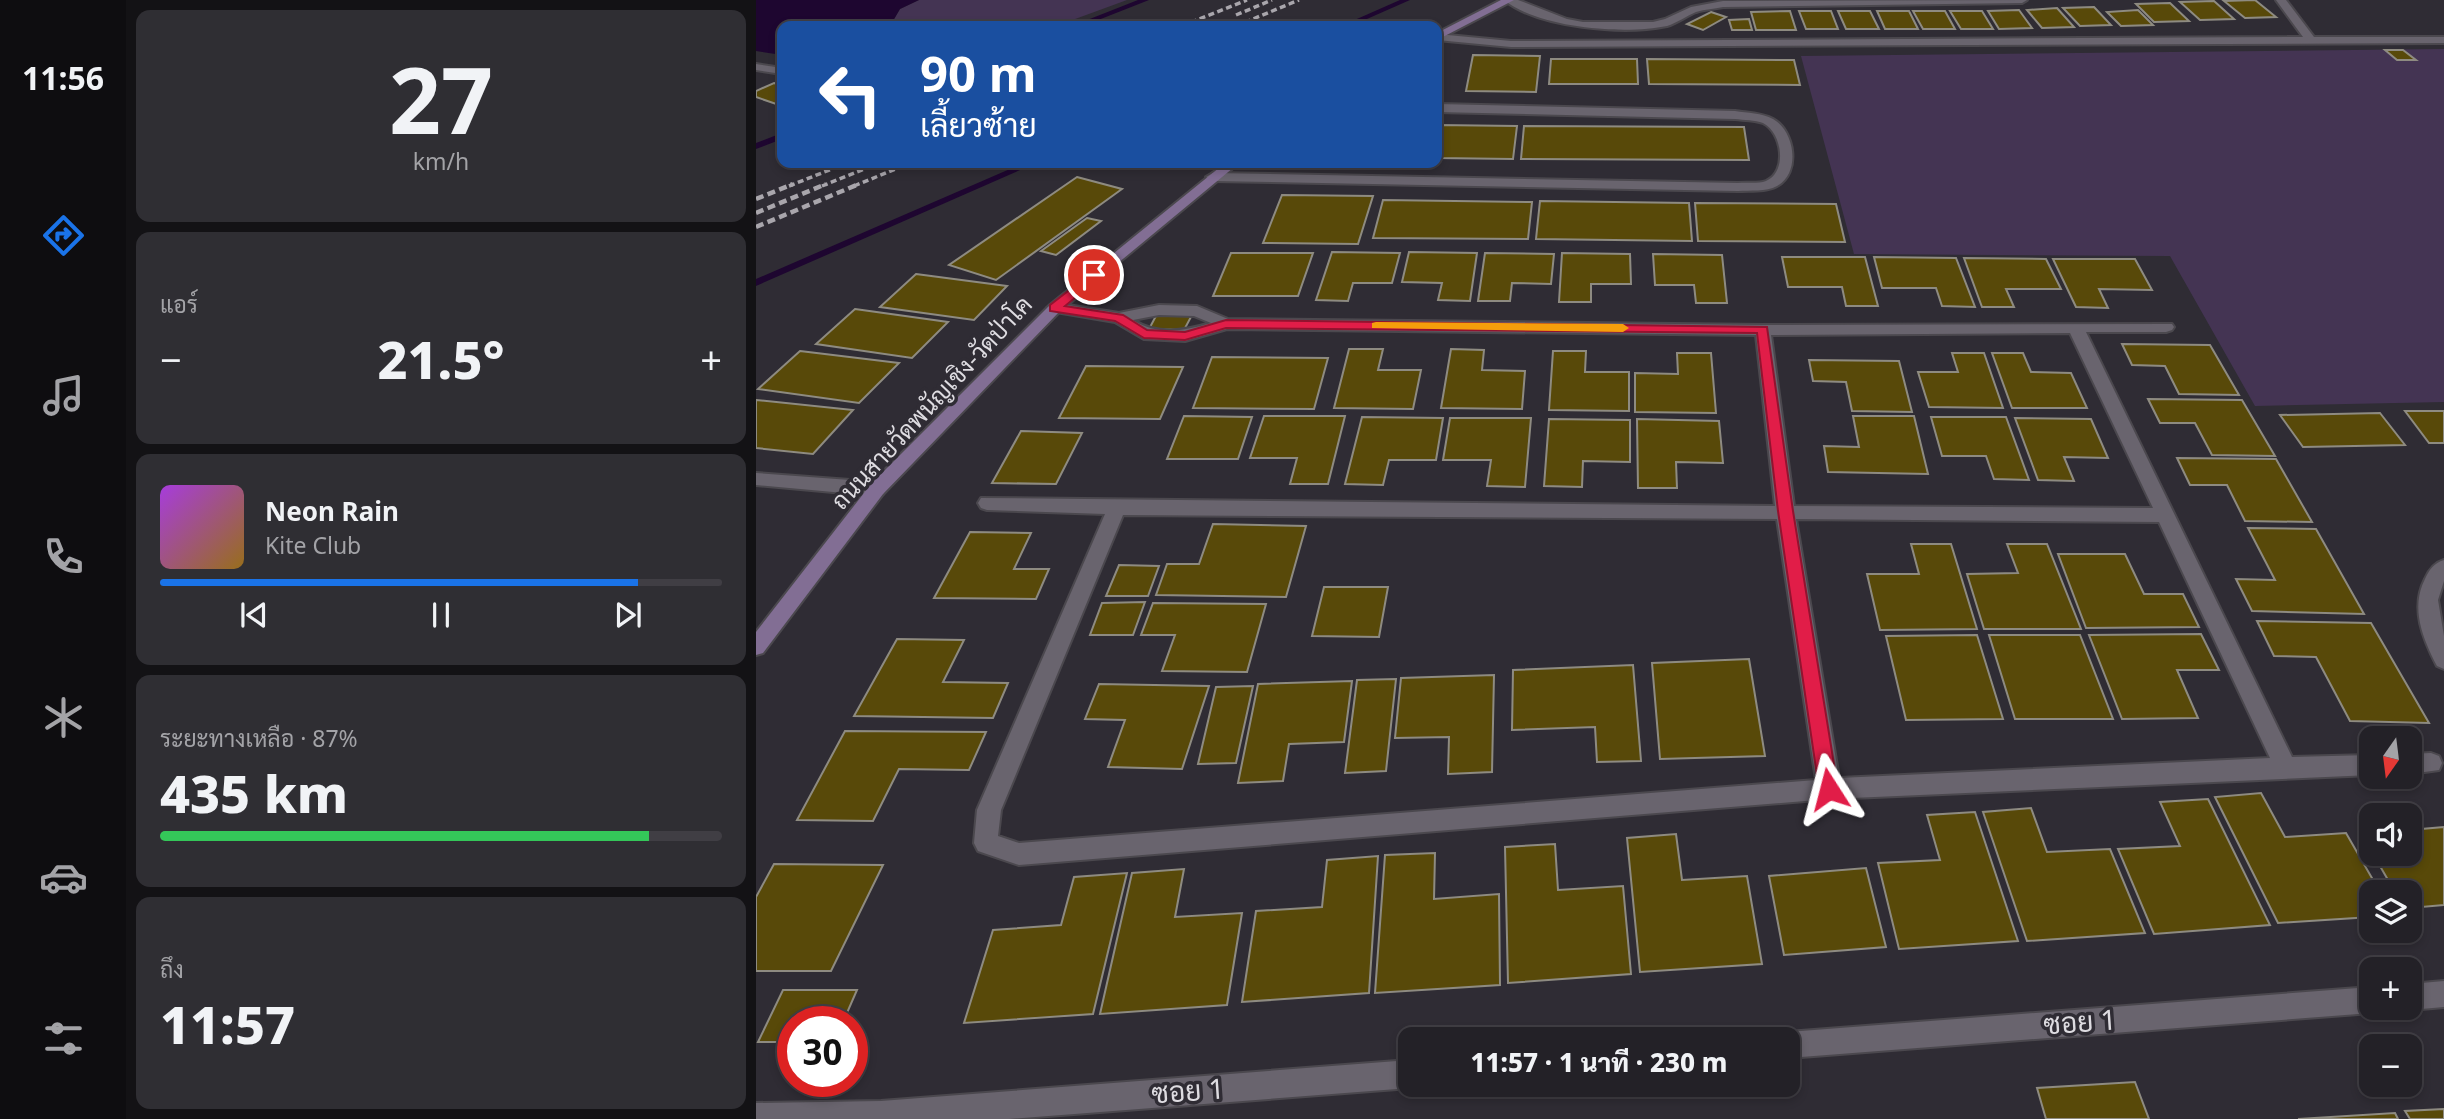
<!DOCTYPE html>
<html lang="th">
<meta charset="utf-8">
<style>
body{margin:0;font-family:"Noto Sans",Sarabun,sans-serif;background:#2f2e33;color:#f1f3f6;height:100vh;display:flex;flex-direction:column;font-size:26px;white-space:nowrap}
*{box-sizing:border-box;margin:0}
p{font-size:23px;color:#a3a3a7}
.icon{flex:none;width:38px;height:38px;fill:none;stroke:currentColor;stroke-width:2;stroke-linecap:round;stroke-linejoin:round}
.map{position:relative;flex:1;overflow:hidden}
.drawer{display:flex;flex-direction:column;gap:10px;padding:10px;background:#131215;width:630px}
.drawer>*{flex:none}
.banner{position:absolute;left:21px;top:21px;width:665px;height:147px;border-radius:14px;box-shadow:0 4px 10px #0003,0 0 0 2px #403e44;background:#1a4fa0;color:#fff;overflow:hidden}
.needle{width:46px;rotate:194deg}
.fabs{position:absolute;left:1603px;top:726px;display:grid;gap:14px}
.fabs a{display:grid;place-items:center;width:63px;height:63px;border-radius:14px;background:#232127;box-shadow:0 4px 10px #0003,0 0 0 2px #403e44;font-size:35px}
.speed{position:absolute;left:21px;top:1006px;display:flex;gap:14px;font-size:35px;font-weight:700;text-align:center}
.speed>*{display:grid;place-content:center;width:91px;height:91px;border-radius:50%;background:#232127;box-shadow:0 4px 10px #0003,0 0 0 2px #403e44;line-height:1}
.speed .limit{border:10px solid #d22;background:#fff;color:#111}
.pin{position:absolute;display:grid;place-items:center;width:60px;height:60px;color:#fff;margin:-30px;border:4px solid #fff;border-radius:50%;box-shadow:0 2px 7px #0007}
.me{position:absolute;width:77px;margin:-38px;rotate:351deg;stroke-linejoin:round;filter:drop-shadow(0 0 5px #0008)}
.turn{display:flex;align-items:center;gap:24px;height:147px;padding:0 28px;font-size:32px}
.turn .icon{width:91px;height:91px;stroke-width:2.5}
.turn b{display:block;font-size:49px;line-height:60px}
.big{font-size:52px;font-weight:800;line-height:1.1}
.drawer .tile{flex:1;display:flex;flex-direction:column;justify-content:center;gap:10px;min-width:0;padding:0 24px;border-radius:14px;background:#2f2e33}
.drawer .dial{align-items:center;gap:0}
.dial b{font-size:91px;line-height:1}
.song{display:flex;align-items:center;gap:21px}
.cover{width:84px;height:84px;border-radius:10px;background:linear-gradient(135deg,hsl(280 70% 55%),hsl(40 70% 35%))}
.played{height:7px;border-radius:4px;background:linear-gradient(90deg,#1a73e8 85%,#403e44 85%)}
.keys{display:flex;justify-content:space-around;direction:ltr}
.heat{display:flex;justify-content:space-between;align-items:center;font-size:38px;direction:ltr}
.charge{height:10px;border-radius:5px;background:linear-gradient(90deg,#34c759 87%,#403e44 0)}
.trip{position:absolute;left:642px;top:1027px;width:402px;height:70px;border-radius:14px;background:#232127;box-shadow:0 4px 10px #0003,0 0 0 2px #403e44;font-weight:800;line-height:70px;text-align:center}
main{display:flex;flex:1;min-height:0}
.dock{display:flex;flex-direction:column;width:126px;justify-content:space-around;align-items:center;background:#0e0d10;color:#a3a3a7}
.dock .icon{width:49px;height:49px}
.dock .active{color:#1a73e8}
.dock b{font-size:32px;color:#f1f3f6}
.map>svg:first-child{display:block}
</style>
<main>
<nav class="dock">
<b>11:56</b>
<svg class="icon active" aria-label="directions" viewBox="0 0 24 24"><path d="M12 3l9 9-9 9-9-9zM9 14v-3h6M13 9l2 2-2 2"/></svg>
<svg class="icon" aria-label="music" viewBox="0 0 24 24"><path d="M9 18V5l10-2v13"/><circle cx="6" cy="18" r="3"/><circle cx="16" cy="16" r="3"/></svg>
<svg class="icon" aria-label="phone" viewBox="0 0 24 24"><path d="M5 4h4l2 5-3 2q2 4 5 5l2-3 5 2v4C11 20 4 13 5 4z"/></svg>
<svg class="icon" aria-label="climate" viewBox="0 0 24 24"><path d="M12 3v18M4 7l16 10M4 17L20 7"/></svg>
<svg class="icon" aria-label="car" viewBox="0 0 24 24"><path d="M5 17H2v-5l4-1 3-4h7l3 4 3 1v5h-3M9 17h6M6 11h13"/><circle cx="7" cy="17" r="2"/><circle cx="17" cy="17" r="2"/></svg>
<svg class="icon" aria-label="filters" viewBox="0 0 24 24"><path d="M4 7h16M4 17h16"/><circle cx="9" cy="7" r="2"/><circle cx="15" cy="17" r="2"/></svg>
</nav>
<section class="drawer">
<div class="tile dial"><b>27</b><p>km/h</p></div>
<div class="tile"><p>แอร์</p>
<div class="heat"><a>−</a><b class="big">21.5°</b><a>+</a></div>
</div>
<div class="tile">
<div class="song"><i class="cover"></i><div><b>Neon Rain</b><p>Kite Club</p></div></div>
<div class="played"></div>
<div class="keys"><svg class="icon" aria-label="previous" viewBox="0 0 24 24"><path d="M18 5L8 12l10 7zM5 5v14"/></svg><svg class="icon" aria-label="pause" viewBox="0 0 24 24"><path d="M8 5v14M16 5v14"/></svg><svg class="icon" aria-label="next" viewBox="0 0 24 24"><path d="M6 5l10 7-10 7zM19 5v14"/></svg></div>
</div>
<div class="tile"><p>ระยะทางเหลือ · 87%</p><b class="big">435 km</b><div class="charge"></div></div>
<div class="tile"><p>ถึง</p><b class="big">11:57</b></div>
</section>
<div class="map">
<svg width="1688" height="1119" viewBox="0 0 1688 1119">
<rect width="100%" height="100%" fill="#2f2c34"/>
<!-- green -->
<g fill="#443453">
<path d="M163 0H371L300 26H134L144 9Z"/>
<path d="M1688 49V402L1499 406 1414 256 1098 254 1045 56Z"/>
</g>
<!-- water -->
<path fill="#1e0630" d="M0 0H163L144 9 134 26H26V55L0 51Z"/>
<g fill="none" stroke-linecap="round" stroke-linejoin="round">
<!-- stream -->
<g fill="#1e0630" fill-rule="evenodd">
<path d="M382 0H393L327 26H316Z"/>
<path d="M644 0H654L595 26H585Z"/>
<path d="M26 133V139L0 149V143Z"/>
<path d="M268 163H280L0 286V279Z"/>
</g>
</g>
<!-- building -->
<g fill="#584909" stroke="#8e8b81" stroke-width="2">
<path d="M1499 0 1520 17 1489 18 1468 1Z"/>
<path d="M1458 1 1478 19 1444 20 1424 2Z"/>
<path d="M1414 3 1433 21 1398 22 1380 4Z"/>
<path d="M1338 7 1355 25 1324 26 1307 8Z"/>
<path d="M1301 8 1318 27 1286 28 1271 10Z"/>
<path d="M1263 10 1276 28 1243 29 1232 11Z"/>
<path d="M1382 10 1397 25 1365 26 1351 12Z"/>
<path d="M1034 11 1040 30H1000L995 12Z"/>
<path d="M1043 11H1075L1082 29H1050Z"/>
<path d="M1082 11H1114L1123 29H1090Z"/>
<path d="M1121 11H1153L1162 29H1129Z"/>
<path d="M1157 11H1189L1199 29H1167Z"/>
<path d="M1194 11H1226L1237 29H1205Z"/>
<path d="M955 12 970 17 947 30 931 24Z"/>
<path d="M993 19 996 30H976L973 20Z"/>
<path d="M1629 50H1647L1660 60H1641Z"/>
<path d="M717 55 784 56 780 92 710 91Z"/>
<path d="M795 59H881L882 84H793Z"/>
<path d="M891 59 1038 60 1044 85 893 84Z"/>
<path d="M18 83 26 86V104L23 105 0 97V91Z"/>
<path d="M681 125 761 126 757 159 681 158Z"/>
<path d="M768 126 988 127 993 160 765 159Z"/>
<path d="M321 177 366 189 240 280 193 265Z"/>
<path d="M526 195 617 196 602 244 507 243Z"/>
<path d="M627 200 776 202 772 239 617 238Z"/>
<path d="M784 201 933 203 936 241 780 239Z"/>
<path d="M939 203 1080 204 1089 242 942 241Z"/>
<path d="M331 218 345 221 300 255 285 251Z"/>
<path d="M576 252 644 253 636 283H597L592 301 560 300Z"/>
<path d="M653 252 721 253 714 301 682 300 686 283 646 282Z"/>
<path d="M475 253H557L542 296H457Z"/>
<path d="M729 253 798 254 795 284 756 283 754 301H722Z"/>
<path d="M806 253 874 254 875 284H835V302H803Z"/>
<path d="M897 254 966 255 971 303H940L938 285H899Z"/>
<path d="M1026 257H1109L1122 306H1090L1086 287H1032Z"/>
<path d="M1118 257 1200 258 1219 307 1186 306 1180 288H1126Z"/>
<path d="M1208 258 1290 259 1305 289H1250L1258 307H1226Z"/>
<path d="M1297 259H1379L1396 290 1343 289 1352 308 1320 307Z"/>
<path d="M160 274 251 286 218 320 124 307Z"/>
<path d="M99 309 192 322 156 358 60 344Z"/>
<path d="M401 314 436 315 428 330 393 329Z"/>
<path d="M1366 344 1454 345 1483 395 1423 394 1409 366 1376 365Z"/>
<path d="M593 349H627L622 370H665L657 409 578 408Z"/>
<path d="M695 349 728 350 726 370 769 371 766 409 685 408Z"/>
<path d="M44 351 143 363 103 403 2 389Z"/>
<path d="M797 351H830L829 372H873V411L793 410Z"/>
<path d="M921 353H955L960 413 879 412V373L922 374Z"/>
<path d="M1196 353H1228L1247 408 1173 407 1162 372H1202Z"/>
<path d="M1236 353H1267L1275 372 1315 373 1331 408H1256Z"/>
<path d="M456 357 572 358 558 409 437 408Z"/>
<path d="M1053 360 1143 361 1156 412 1096 411 1090 382 1057 381Z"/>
<path d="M330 366 427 367 404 419 303 418Z"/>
<path d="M1392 399 1486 400 1519 456 1456 455 1439 423H1404Z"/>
<path d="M0 400 97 410 57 454 0 448Z"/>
<path d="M1649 411H1688V443H1673Z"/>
<path d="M1624 413 1649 445 1547 447 1524 415Z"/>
<path d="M428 416 496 417 482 459H411Z"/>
<path d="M508 416H589L572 484H534L541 458H494Z"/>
<path d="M1097 416H1158L1172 474 1072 472 1068 446 1103 447Z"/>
<path d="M606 417 687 418 680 460H633L627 485 589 484Z"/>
<path d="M1175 417H1250L1273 480 1238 479 1230 456H1186Z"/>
<path d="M694 418H775L769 487 731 486 735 460H687Z"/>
<path d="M1259 418 1335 419 1352 458 1308 457 1318 481 1282 480Z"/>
<path d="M793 419 874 420V462L827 461 826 487 788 486Z"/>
<path d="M881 419 963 421 967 463 920 462 921 488H882Z"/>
<path d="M265 431 326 433 300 484 236 483Z"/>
<path d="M1421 458 1520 459 1556 522 1489 521 1471 485H1434Z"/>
<path d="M457 524 550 526 530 597 400 595 411 564H443Z"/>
<path d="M1492 528 1560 529 1608 614 1496 611 1480 579 1519 580Z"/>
<path d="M214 532 275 533 258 569H293L280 599 178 598Z"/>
<path d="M1155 544H1195L1221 629 1124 630 1111 574H1163Z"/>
<path d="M1251 544H1291L1325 629H1228L1211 574 1262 573Z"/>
<path d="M1302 554H1369L1388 594H1427L1443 627 1330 628Z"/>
<path d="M363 565 403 566 392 596H350Z"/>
<path d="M568 587H632L623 637 556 636Z"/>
<path d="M389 602 377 635H334L346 603Z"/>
<path d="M397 603 510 604 491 672 406 671 419 635H385Z"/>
<path d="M1501 621 1615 623 1673 723 1594 721 1560 657 1518 656Z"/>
<path d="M1445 634 1463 670H1421L1442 718 1366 719 1333 635Z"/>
<path d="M1221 635 1247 719 1150 720 1130 636Z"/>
<path d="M1233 635H1324L1357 719H1259Z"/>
<path d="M141 639 208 640 187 682 252 683 237 718 98 716Z"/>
<path d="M993 659 1009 756 904 759 896 663Z"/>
<path d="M877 665 885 761 841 762 839 727 756 730 757 670Z"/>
<path d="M738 675 736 772 692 774 693 737 639 738 645 678Z"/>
<path d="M640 679 630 771 589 773 601 680Z"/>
<path d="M596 681 588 742 533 744 527 781 482 783 502 684Z"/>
<path d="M343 684 453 686 426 769 352 767 369 720 329 719Z"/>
<path d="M497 686 480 763 442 764 460 687Z"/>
<path d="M89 731 230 732 213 770 143 769 117 821 41 820Z"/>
<path d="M1505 793 1529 837 1590 833 1624 892H1615V917L1522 923 1459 797Z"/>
<path d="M1452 799 1514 925 1398 934 1362 849 1424 846 1404 802Z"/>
<path d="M1275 808 1291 852 1354 849 1389 933 1271 941 1227 812Z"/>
<path d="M1219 812 1262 941 1143 949 1122 863 1184 860 1171 815Z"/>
<path d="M1688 827V905L1654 908V892H1639L1617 854H1654V830Z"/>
<path d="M920 834 926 880 991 876 1006 964 884 972 871 838Z"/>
<path d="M799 844 802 890 867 886 875 974 752 983 749 847Z"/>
<path d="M679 853 678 899 743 894 744 985 619 993 629 855Z"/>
<path d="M622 856 613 993 486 1002 500 911 566 907 571 860Z"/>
<path d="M18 864 127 865 75 971H0V897Z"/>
<path d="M1110 868 1130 947 1028 955 1013 876Z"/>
<path d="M428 869 419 917 486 913 471 1005 344 1014 376 873Z"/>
<path d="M371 873 337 1014 208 1023 237 930 305 925 318 877Z"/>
<path d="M27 990H101L87 1022H37V1042H2Z"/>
<path d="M1379 1082 1393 1119H1290L1281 1088Z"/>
<path d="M1688 1109V1119H1654L1649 1111Z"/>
<path d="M1639 1113 1642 1119H1542Z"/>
</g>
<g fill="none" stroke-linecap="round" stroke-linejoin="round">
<!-- service casing -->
<g stroke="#4b484e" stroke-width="4">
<g id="service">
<path d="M681 104 979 111C991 113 1006 113 1017 119 1039 131 1045 173 1021 186 1010 192 994 190 982 191L457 181 450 177 457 173 982 183C991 182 1002 184 1010 181 1032 172 1026 132 1007 123 999 120 988 120 979 119L681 112Z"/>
<path d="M1688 560V581L1682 600 1688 636V669L1681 666C1667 639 1654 608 1669 579 1673 570 1678 563 1688 560Z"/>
</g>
</g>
<!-- minor casing -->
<g stroke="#4b484e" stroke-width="4">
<g id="minor">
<path d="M748 0H762L811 19 827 22H897L909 19 935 7 967 1 1271 0 1266 3 967 7C958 9 949 9 940 12 930 16 921 23 911 26 867 35 783 28 748 0Z"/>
<path d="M1520 0H1530L1558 37H1688V43L755 47 681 40V34L755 41 1547 37Z"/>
<path d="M0 64 26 68V74L0 70Z"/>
<path d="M299 303 363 313 403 305 441 306 472 319 1007 325 1416 324 1418 327 1416 330 1410 332H1330L1536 757 1615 755V775L1073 799 263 865 222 851 218 843 221 810 349 514 231 510 225 508 222 503 225 498 1019 506 1000 335 471 329 429 341 388 339 359 322 294 311 291 308ZM403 315 438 316 455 323C427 331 403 336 377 320ZM1314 333 1397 508 1038 506 1015 335ZM367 515 1021 519 1060 780 263 843 242 836 245 810ZM1040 519 1403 522 1514 758 1083 778Z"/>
<path d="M0 473 121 482 127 484 130 489 127 494 121 496 0 485Z"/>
<path d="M1675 753 1683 756 1686 763 1683 770 1654 774V754Z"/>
<path d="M1688 981V1007L1654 1010 1649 1008H1654V984Z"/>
<path d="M1615 987V1008H1625L1615 1013 1032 1058V1040H1021L1022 1035 1032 1032Z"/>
<path d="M654 1060V1085H661L654 1088 253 1119H0V1103L125 1101Z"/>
</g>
</g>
<!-- secondary casing -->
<g stroke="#4b484e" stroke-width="4">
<g id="secondary">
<path d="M745 0H758L681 40V33Z"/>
<path d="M469 163H483L304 311 127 494 7 653 0 655V632L115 484 294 305Z"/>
</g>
</g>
<!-- service -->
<use href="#service" fill="#69646e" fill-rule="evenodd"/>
<!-- minor -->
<use href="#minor" fill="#69646e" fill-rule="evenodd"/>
<!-- secondary -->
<use href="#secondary" fill="#826e94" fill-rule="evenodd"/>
<!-- rail-far1 -->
<g stroke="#a9a6ac" stroke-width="3.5" stroke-dasharray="6 3.5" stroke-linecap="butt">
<path d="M480 15 516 0"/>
<path d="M426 26 491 0"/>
<path d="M480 26 543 0"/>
<path d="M33 186 91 163"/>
<path d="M66 186 123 163"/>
<path d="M98 186 154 163"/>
</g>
<!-- rail -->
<g stroke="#a9a6ac" stroke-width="4.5" stroke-dasharray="8 4.5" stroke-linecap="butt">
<path d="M0 199 37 184"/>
<path d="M0 213 70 184"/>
<path d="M0 227 103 184"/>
</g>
</g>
<!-- route -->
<path fill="#e11d48" stroke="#92132f" stroke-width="2" d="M338 271 343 273V278L309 306 367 315 391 330 429 332 470 320 1011 327 1037 511 1082 789 1080 795 1073 798 1066 795 1063 789 1022 511 1001 333 470 328 429 340 388 338 359 321 294 311V305Z"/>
<!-- slow -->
<path fill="#f59e0b" d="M620 322 867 324 873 328 867 332 616 328V323Z"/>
<g text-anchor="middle" stroke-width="7" stroke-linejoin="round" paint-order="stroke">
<!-- street labels -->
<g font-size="24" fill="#dedce1" stroke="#2f2c34">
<text transform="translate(176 403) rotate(-47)" y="8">ถนนสายวัดพนัญเชิง-วัดป่าโค</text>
</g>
<!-- near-street labels -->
<g font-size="28" fill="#dedce1" stroke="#2f2c34">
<text transform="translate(1324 1022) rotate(-4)" y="10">ซอย 1</text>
<text transform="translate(432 1091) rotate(-4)" y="10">ซอย 1</text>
</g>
</g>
</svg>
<div class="fabs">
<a><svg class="needle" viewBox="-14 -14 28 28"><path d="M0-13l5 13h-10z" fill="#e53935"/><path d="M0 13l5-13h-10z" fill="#a3a3a7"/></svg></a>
<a><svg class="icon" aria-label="sound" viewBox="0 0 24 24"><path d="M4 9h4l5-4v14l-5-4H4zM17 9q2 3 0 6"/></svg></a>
<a><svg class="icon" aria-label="layers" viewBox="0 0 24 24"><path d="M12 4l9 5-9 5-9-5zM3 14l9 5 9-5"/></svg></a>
<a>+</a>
<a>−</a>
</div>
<div class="speed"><div class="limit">30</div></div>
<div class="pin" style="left:338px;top:275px;background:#d93025"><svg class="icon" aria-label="arrive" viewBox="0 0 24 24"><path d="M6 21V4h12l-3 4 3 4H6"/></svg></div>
<svg class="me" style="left:1073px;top:789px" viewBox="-20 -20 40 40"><path d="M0-17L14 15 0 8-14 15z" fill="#e11d48" stroke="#fff" stroke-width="4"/></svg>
<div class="trip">11:57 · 1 นาที · 230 m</div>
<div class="banner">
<div class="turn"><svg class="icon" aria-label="left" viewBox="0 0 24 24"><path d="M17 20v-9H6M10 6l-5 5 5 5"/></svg><div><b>90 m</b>เลี้ยวซ้าย</div></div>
</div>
</div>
</main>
